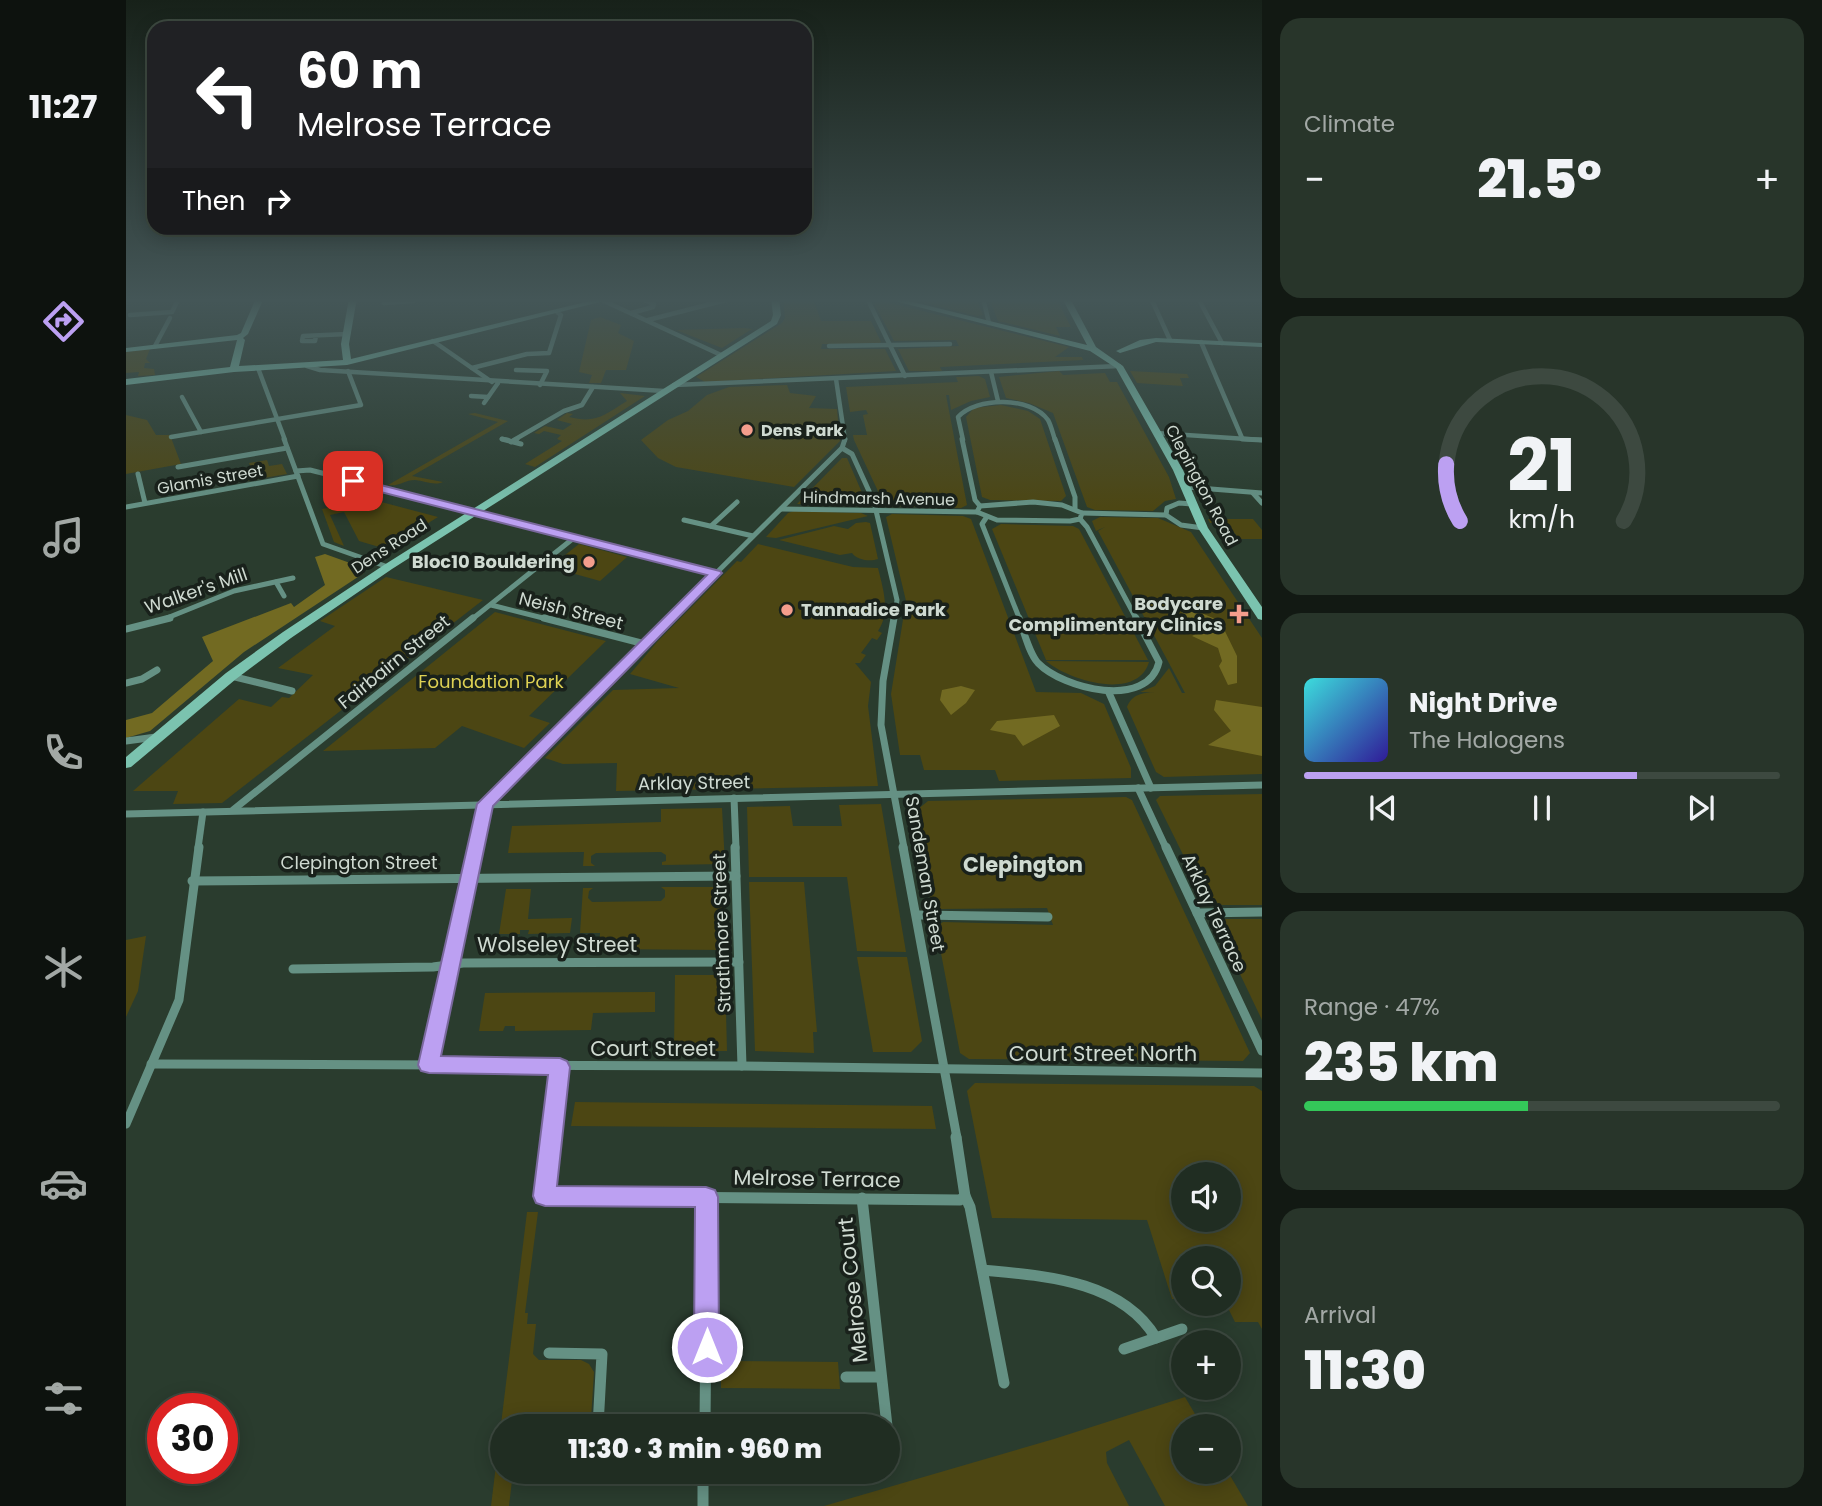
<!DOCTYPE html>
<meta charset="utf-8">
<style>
body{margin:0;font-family:Poppins,sans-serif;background:#28352a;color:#f1f3f6;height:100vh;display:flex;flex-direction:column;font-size:26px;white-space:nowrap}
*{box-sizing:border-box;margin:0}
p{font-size:23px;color:#a2a8a5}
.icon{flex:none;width:38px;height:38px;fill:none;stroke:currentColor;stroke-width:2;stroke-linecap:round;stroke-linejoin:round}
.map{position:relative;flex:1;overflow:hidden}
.details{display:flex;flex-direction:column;gap:18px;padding:18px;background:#121913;width:560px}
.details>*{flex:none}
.top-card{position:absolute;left:21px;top:21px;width:665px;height:214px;border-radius:21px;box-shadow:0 4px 18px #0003,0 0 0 2px #3d4940;background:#202124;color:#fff;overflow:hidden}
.fabs{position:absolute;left:1045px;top:1162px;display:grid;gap:14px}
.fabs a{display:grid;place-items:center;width:70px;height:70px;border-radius:50%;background:#202d22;box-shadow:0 4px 18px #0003,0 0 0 2px #3d4940;font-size:35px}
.speed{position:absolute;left:21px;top:1393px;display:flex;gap:14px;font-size:35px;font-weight:700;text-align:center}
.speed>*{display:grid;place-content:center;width:91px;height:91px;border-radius:50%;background:#202d22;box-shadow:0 4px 18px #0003,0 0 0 2px #3d4940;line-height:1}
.speed .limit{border:10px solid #d22;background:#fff;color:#111}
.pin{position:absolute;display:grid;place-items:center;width:60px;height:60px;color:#fff;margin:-30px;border-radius:14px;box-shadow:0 4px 10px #0006}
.me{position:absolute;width:77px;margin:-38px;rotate:0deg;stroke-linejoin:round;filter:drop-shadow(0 0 5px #0008)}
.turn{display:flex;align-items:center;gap:24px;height:147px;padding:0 35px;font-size:32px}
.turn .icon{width:91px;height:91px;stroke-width:2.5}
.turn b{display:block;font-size:49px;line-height:60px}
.then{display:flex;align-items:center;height:66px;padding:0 35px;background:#0003;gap:14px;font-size:26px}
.big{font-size:52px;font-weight:800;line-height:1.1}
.details .card{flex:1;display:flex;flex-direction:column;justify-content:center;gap:10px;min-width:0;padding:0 24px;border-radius:21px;background:#28352a}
.details .dial{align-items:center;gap:0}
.dial svg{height:182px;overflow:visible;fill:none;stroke:#3d4940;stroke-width:7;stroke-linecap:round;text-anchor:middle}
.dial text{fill:#f1f3f6;stroke:none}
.song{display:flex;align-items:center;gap:21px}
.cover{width:84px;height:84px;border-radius:10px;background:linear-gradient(135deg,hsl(180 70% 55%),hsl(250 70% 35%))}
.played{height:7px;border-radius:4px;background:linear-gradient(90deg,#bca0f2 70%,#3d4940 70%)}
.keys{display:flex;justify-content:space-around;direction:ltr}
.heat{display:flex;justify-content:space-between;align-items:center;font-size:38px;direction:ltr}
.charge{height:10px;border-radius:5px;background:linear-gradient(90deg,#34c759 47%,#3d4940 0)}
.trip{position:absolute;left:364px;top:1414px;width:410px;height:70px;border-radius:35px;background:#202d22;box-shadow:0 4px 18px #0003,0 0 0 2px #3d4940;font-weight:800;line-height:70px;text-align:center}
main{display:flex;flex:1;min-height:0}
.tab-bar{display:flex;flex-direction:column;width:126px;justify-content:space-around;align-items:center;background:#0d120e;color:#a2a8a5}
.tab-bar .icon{width:49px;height:49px}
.tab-bar .current{color:#bca0f2}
.tab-bar b{font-size:32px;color:#f1f3f6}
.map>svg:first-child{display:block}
</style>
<main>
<nav class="tab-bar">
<b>11:27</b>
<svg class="icon current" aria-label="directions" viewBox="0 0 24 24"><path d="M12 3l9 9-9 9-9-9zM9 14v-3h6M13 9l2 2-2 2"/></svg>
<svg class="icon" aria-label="music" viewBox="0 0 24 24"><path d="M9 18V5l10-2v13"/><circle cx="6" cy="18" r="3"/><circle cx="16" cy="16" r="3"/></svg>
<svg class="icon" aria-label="phone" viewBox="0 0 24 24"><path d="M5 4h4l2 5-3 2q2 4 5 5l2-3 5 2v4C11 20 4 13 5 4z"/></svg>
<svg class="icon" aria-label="climate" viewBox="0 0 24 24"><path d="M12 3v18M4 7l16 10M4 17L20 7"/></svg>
<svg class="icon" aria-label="car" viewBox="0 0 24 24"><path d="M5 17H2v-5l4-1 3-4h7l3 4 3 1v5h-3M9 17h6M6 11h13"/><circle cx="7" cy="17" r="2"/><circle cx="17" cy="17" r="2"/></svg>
<svg class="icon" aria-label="filters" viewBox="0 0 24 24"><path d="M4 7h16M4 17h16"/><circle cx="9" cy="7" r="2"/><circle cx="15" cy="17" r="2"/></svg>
</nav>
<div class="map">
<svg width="1136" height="1506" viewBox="0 0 1136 1506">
<rect width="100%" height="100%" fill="#2a3c2e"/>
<!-- green -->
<g fill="#4c4613" fill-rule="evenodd">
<path d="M657 298H687L695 321H745L755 342 752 344H696L695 349H759L770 371 579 382 570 377 656 323 659 318Z"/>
<path d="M778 298H850L857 315 851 316Z"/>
<path d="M863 298H930L945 327H930L934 336 872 321Z"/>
<path d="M756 301 943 347 929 357H956L957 360 814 367 816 371H783L772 349 833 346 830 340 768 341 748 303Z"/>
<path d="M474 317 495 325 492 333 508 341 500 370H480L475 383H463L466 375 453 372 465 320Z"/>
<path d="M618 328 626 329 596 348 550 330Z"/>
<path d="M24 349 20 359 24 363H19L18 368 28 369 29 375 12 376 13 372 0 373V352Z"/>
<path d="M933 371 937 375 979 373 984 382H991L1043 477 1050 499 1039 501 1027 511 969 510 961 507 927 413 903 403 880 398 873 377Z"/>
<path d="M1004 371 1061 374 1063 378H1054L1057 386 1011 383Z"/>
<path d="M853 376 859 379 864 397 845 401 825 410 823 395H820L841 505 835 508 763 506 758 504 728 440 727 435H741L737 415 742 414 740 410 724 412 720 387 832 382 830 377Z"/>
<path d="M661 385 664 393 690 396 683 408 711 409 714 441 668 487 550 467 532 458 515 440 542 420 562 411 581 395 603 387Z"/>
<path d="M494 393 519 396 409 467 399 464 436 441 431 439 435 435 418 431 413 434 408 433 419 426 437 430 446 424 431 420 441 413 447 414 443 417C470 424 478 415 501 401Z"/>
<path d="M875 405 902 411 914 419 940 496 935 501 864 500 856 497 840 417 848 408Z"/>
<path d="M349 413 382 421 286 476 317 482C308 486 299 481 289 480 278 480 273 487 262 485L372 422 342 414Z"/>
<path d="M0 415 21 420 30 435H44L55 464 0 474Z"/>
<path d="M716 458H721L737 495H722L723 506 671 504Z"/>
<path d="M141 460 143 466 156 464 161 474 115 482 111 472 126 471 123 463Z"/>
<path d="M244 492 252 493 244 499 312 517 260 549 233 541 218 512 204 515 218 546 208 542 196 509 236 502 234 497Z"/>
<path d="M668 511 735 513 742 516 650 538 640 537 662 513Z"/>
<path d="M766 514 837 516 845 519 910 692 955 693 978 704 1005 768V778L873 781 869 770H798L794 755H774L765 694 780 601 760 517Z"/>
<path d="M974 517 1032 518 1065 532 1136 638V774L1038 777 1030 772 1001 707C1008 689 1028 693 1044 693L1014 692 1029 686 1043 668 1056 693H1059L972 531 979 527 970 531 966 521Z"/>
<path d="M1082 519H1127L1136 530V539H1113L1101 523H1084Z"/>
<path d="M740 522 744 523 752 559C744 562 731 560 726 553L714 555 653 540 708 526 722 529 730 523Z"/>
<path d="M875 524 947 526 953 529 1022 660H920L866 529Z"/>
<path d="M453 544 501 557 474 581 424 567Z"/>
<path d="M632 544 727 567 752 568C757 589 765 612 752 631L756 633 751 640 746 638 735 653 740 655 734 663H729L745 682 742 706 752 786 490 791 491 763 437 764 419 758 487 690 553 688 504 674 531 642 611 561 615 562Z"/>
<path d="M260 577 357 600 96 803 47 804 52 791H7L113 699 145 707 156 697 163 698 187 675 152 668 209 626 194 621Z"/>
<path d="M369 612 480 641 403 716 424 723 398 748 336 726 309 748 197 751Z"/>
<path d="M920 661 1023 662C1011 702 942 680 920 661Z"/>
<path d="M1136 794V905H1096L1078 897 1030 800 1034 796Z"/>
<path d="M1000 797 1006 800 1124 1053 1117 1061 843 1059 834 1053 810 927 817 922 927 925 921 908 814 909 805 903 786 814 802 801Z"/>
<path d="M755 804 780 952 731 951 721 877H623L621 807 664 806 667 826H716L713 805Z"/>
<path d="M596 808 599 864 536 865V862L540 861V855L535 852 470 853 465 856V863L469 866H457L458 852 382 853 386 826 535 822V809Z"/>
<path d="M623 882H678L691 1032H687L688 1053 629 1051Z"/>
<path d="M535 887H598L600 950 473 949 474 933H454L457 888H467L463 891 462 898 466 902 535 901 539 897V890Z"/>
<path d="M380 889H405L402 919 446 918 444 933 402 934 403 930H394V934H373Z"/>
<path d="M1099 919H1136V1020L1092 928Z"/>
<path d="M20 936 12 991 0 1017V940Z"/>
<path d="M731 957H781L796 1041 785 1052H747Z"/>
<path d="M549 975H599L601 1051H548Z"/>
<path d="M529 992V1012L467 1013 465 1030 389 1031V1026H379L377 1031H353L359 993Z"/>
<path d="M849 1083 1128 1086 1136 1091V1329L1132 1322H1109L1100 1304 1102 1258H1057V1299H1046L1021 1220 866 1218 841 1091ZM1057 1174H1102V1220H1057Z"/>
<path d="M449 1102 806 1106 810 1129 445 1126Z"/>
<path d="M401 1212H412L399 1313H402L401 1324H410L407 1354 413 1360H455L463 1364 468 1372 465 1419 460 1426H376V1472H387L383 1506H365Z"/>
<path d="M595 1361 712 1362 714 1389 595 1388Z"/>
<path d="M1059 1397 1076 1426H1057V1472H1102L1122 1506H1039L1003 1440 980 1452 981 1463 1003 1506H698L928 1439Z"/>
</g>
<!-- forest -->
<g fill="#726a22">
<path d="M199 554 238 568V573L118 652 24 731 0 738V720L26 713 87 661 76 637 165 603 168 607 199 585 189 557Z"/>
<path d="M1052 603 1094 621 1111 656V683L1102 685 1093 666 1096 661 1092 648 1066 636 1077 630 1059 620Z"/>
<path d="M835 686 849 690 840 703 825 715 814 700 816 690Z"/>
<path d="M1090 700 1136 707V756L1082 745 1105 731 1088 710Z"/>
<path d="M928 715 934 726 897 746 889 735 864 730 871 721Z"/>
</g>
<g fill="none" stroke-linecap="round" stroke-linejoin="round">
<!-- street-far4 -->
<g stroke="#659184" stroke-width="4.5">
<path d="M741 298 779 376"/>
<path d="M857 298 863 323"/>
<path d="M1025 298 1044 340"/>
<path d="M1072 298 1096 343"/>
<path d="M333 300 341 298"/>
<path d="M478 301 595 355"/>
<path d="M258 303 287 301V298"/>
<path d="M505 313 527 307 528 304 518 300"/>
<path d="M4 315 46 312 53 298"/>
<path d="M522 320 608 298"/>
<path d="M190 336 189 341H176L177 336 221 334"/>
<path d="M307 341 366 382"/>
<path d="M1075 342 1116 438"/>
<path d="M29 346 44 318"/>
<path d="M703 346 824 344"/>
<path d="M181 366 194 370 538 391"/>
<path d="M132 368 159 440"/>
<path d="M346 368 401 354 423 353 435 315 432 313"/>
<path d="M390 370 421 371 414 385"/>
<path d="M865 372 872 401"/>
<path d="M710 379 719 440"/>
<path d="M548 385 993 366"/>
<path d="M345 396 362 397"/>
<path d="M56 397 75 432"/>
<path d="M358 403 372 383"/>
<path d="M1030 433 1136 440"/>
<path d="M45 437 235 405 222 371"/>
<path d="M376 439 382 440"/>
<path d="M388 440 438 411 456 405 467 387"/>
<path d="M837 440 832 417C850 397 905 396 922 420 925 425 927 434 929 440"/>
</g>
<!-- street-far3 -->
<g stroke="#659184" stroke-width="5">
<path d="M158 439 197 544 262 567"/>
<path d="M376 439 395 444"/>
<path d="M719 439 716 448 726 454 748 502 771 600 768 620"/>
<path d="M836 439 849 500 854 506"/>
<path d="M929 439 949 497V508"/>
<path d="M1116 439 1136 440"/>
<path d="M385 442 391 439"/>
<path d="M52 467 161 448"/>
<path d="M170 471 184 470 590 573"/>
<path d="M12 474 19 503"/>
<path d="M1060 487 1136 493"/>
<path d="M1127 493 1136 503"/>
<path d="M907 502 936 505 956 513 954 519 944 521 871 520 851 512 854 506Z"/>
<path d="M1066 504 1053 503 1041 508 1040 515 1055 525 1077 528"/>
<path d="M0 507 172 476"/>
<path d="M655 509 851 512"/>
<path d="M956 513 1040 515"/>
<path d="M860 518 856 524 894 620"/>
<path d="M954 519 961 527 1011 620"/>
<path d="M558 520 627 536"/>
<path d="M585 526 611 502"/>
<path d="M150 582 158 596"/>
<path d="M365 605 425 620"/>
<path d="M36 620 108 591 167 578"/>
<path d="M345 620 449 537"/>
<path d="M543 620 716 448"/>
</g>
<!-- street-far2 -->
<g stroke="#659184" stroke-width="7">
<path d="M418 618 519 644"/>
<path d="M768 618 757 681 755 725 778 848"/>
<path d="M893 618C898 632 903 653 912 663 937 689 1022 710 1033 662L1010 618"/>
<path d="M0 629 44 618"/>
<path d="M105 676 166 691"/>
<path d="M0 683 16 679 31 670"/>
<path d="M983 693 1025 788"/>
<path d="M0 741 30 737"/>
<path d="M1012 788 1040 848"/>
<path d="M608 798 610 848"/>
<path d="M107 810 347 618"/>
<path d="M0 814 1136 785"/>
<path d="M72 848 77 812"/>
<path d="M349 848 359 804 545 618"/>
</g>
<!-- street-far1 -->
<g stroke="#659184" stroke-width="9">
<path d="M609 847 616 1066"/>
<path d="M777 847 831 1138"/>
<path d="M1040 847 1136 1051"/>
<path d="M66 881 610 876"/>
<path d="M1071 913 1136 912"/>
<path d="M791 915 922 917"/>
<path d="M167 969 307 967 337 963 613 962"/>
<path d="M25 1064 616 1066 1136 1073"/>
<path d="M303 1064 350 847"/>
<path d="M0 1124 53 1000 73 847"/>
<path d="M426 1138 434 1067"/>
</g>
<!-- street -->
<g stroke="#659184" stroke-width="11">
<path d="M426 1137 419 1196 834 1200 839 1196"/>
<path d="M830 1137 839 1196 844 1207 878 1383"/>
<path d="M736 1198 761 1426"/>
<path d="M857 1270C919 1276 995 1280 1030 1338"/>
<path d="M998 1349 1056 1329"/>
<path d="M423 1353 476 1354 472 1426"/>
<path d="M720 1377H755"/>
<path d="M579 1426 581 1197"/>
<path d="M761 1432 762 1442"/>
<path d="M577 1472V1506"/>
</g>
<!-- secondary -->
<g fill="#7bc3af" fill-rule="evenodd">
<path d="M130 298H138L122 334 117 338 119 340 113 366 217 360 215 344 223 298H231L223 344 225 359 476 298H490L221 365 108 372 0 385V379L104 367 111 340 0 352V348L111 335 115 333Z"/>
<path d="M645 298H653L655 315 651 324 266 569 165 638 110 679 5 767 0 768V757L100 673 157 632 258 565 645 321 647 315Z"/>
<path d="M757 298H771L961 345 936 298H944L970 347 997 366 1057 470 1082 528 1136 607V620L1132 619 1072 528 1047 470 990 368 964 351Z"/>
<path d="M1030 338 1136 343V347L1030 342 994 353 990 351 1014 340Z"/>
</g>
</g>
<!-- sky -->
<linearGradient id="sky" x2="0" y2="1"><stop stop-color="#172119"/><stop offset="0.59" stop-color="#445657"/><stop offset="1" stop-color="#445657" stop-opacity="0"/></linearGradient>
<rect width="1136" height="509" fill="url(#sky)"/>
<!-- route -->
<path fill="#bca0f2" stroke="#7a689d" stroke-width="2" d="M227 478 594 571 596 573 367 806 315 1056 434 1058 441 1061 444 1067 431 1186 580 1187 589 1190 592 1197 593 1347 590 1356 581 1359 572 1356 568 1347 569 1207 419 1206 410 1203 407 1196 422 1075 303 1073 295 1071 292 1065 351 804 581 575 223 484 221 481Z"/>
<!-- markers -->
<g fill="#f49d8c" stroke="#19211b" stroke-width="2.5">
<circle cx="621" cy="430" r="7"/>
<circle cx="463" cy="562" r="7"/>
<circle cx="661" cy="610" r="7"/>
<path d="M1109.5 603.5h7v7h7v7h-7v7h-7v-7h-7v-7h7z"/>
</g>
<g text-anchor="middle" stroke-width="7" stroke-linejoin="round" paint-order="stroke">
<!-- far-poi labels -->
<g font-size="16" font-weight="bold" fill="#cfdad1" stroke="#19211b" text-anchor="start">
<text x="635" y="436">Dens Park</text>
</g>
<!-- far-street labels -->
<g font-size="16" fill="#cfdad1" stroke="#19211b">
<text transform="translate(84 479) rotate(-10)" y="6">Glamis Street</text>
<text transform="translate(1076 485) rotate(62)" y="6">Clepington Road</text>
<text transform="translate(753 498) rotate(1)" y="6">Hindmarsh Avenue</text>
<text transform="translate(263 546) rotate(-33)" y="6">Dens Road</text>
</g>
<!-- poi labels -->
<g font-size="18" font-weight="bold" fill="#cfdad1" stroke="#19211b" text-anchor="end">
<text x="449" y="568">Bloc10 Bouldering</text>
<text x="1097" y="610">Bodycare<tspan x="1097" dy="21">Complimentary Clinics</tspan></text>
<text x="675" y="616" text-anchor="start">Tannadice Park</text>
</g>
<!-- street labels -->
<g font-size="18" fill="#cfdad1" stroke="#19211b">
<text transform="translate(70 591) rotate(-19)" y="6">Walker's Mill</text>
<text transform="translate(445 611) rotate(14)" y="6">Neish Street</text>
<text transform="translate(268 662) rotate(-39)" y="6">Fairbairn Street</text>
<text transform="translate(568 783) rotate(-1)" y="6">Arklay Street</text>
<text x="233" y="869">Clepington Street</text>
<text transform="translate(799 874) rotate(80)" y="6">Sandeman Street</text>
<text transform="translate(1088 913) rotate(65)" y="6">Arklay Terrace</text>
<text transform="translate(596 933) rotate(-92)" y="6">Strathmore Street</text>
</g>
<!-- park labels -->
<g font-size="18" fill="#ded153" stroke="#19211b">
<text x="365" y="688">Foundation Park</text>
</g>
<!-- quarter labels -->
<g font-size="21" font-weight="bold" fill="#cfdad1" stroke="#19211b">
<text x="897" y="872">Clepington</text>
</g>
<!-- near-street labels -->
<g font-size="21" fill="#cfdad1" stroke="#19211b">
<text x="431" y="952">Wolseley Street</text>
<text x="527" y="1056">Court Street</text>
<text x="977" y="1061">Court Street North</text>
<text transform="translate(691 1179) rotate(1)" y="7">Melrose Terrace</text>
<text transform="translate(727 1290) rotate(-96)" y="7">Melrose Court</text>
</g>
</g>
</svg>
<div class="fabs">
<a><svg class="icon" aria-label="sound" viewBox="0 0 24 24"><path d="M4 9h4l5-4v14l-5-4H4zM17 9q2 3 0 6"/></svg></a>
<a><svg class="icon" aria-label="search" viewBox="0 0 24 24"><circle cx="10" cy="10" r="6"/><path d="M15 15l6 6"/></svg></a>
<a>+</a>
<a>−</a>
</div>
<div class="speed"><div class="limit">30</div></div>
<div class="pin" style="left:227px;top:481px;background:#d93025"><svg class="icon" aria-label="arrive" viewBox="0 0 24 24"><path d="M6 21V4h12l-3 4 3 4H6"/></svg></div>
<svg class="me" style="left:581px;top:1347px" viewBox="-20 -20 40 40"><circle r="17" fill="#bca0f2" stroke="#fff" stroke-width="3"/><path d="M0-11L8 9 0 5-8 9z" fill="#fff"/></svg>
<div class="trip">11:30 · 3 min · 960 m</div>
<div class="top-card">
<div class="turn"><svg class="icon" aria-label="left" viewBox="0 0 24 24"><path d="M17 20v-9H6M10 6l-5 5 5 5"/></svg><div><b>60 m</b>Melrose Terrace</div></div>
<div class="then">Then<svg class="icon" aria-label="right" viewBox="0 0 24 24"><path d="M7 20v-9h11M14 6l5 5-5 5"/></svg></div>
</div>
</div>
<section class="details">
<div class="card"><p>Climate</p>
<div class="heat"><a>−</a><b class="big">21.5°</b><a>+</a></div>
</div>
<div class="card dial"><svg viewBox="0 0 100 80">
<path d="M14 69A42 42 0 1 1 86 69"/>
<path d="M14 69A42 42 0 0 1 8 44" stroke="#bca0f2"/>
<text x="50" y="56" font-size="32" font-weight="700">21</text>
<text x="50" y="72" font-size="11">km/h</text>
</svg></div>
<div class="card">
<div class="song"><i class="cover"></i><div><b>Night Drive</b><p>The Halogens</p></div></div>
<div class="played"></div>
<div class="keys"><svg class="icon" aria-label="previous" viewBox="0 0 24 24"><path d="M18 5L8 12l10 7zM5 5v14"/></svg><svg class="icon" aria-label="pause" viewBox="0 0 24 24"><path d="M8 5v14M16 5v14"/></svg><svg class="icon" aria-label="next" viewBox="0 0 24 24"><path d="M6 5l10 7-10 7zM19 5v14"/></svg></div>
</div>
<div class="card"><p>Range · 47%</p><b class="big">235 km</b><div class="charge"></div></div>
<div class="card"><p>Arrival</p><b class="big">11:30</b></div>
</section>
</main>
